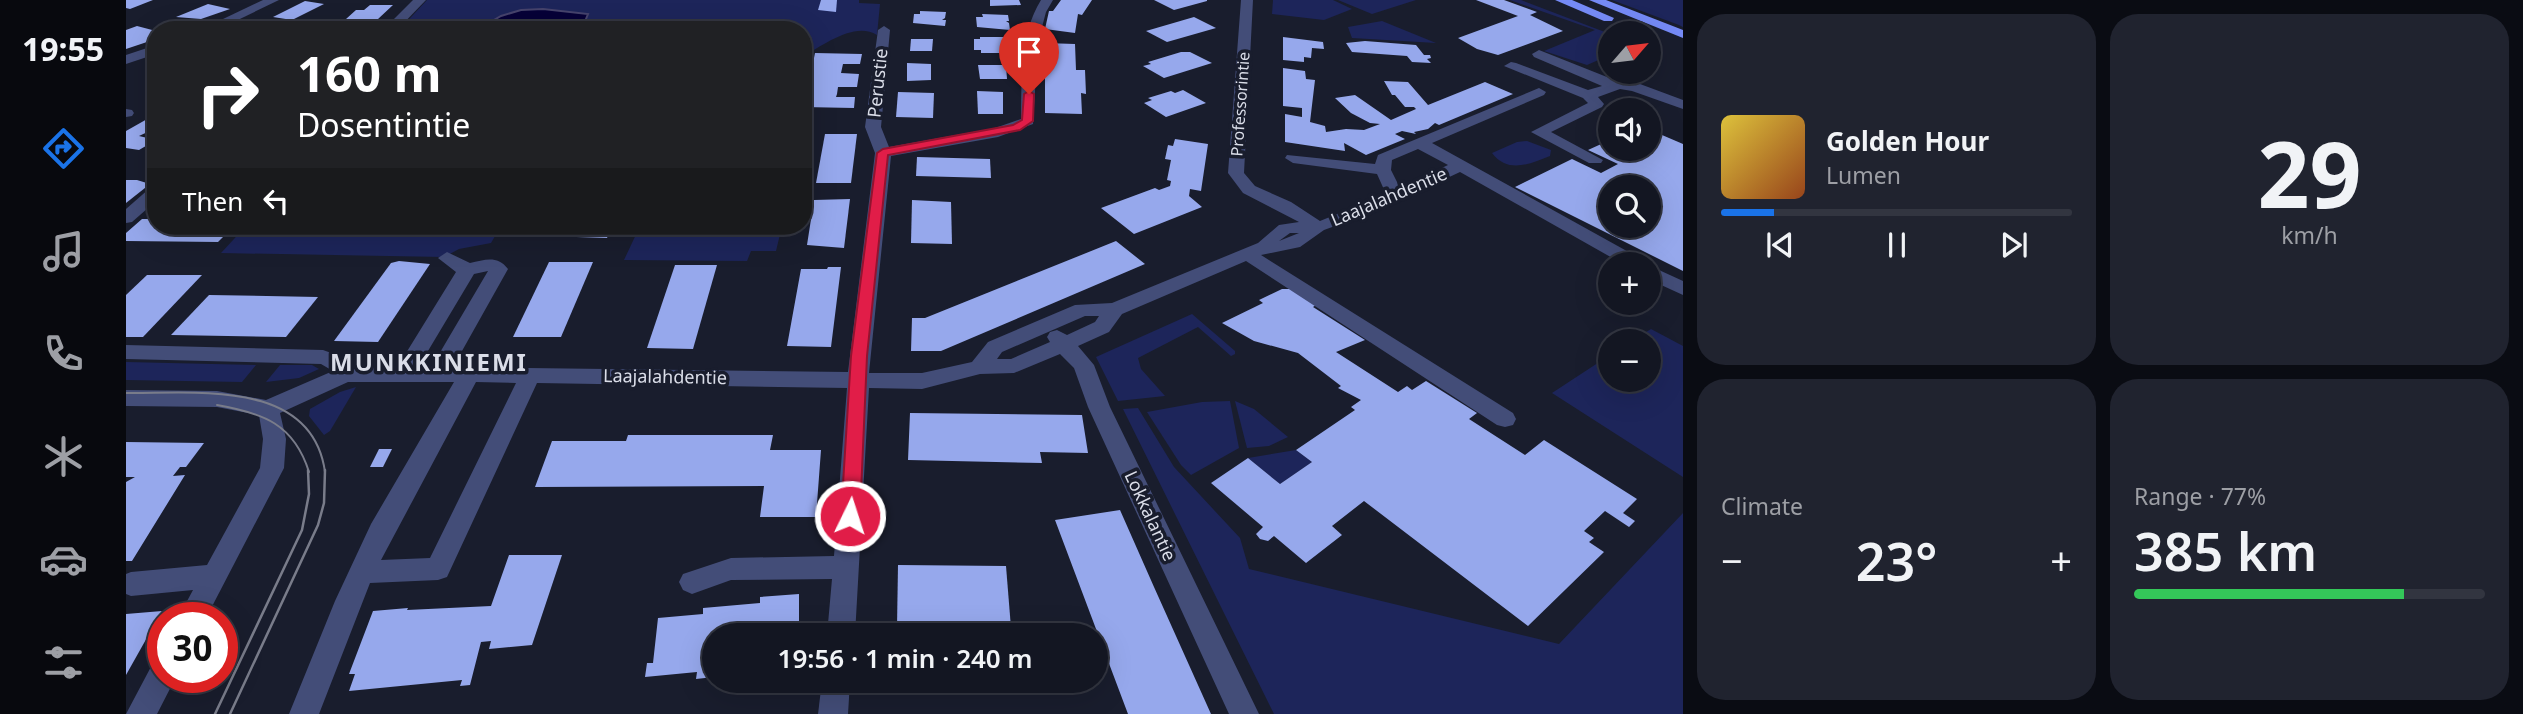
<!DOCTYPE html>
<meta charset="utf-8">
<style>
body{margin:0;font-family:"Noto Sans",sans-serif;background:#20232f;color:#f1f3f6;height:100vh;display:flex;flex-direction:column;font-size:26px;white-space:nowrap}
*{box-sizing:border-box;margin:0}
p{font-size:23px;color:#9d9fa5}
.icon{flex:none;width:38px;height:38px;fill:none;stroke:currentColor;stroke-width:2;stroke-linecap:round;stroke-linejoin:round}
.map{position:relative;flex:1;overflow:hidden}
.side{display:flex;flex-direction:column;gap:14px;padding:14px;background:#0a0c13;width:840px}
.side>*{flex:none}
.hud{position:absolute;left:21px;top:21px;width:665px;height:214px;border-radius:28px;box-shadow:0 7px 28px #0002,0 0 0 2px #323540;background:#202124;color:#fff;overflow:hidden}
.needle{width:46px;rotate:62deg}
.buttons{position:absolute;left:1472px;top:21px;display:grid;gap:14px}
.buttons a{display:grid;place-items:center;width:63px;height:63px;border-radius:50%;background:#131622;box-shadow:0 7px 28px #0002,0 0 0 2px #323540;font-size:35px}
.speed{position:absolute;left:21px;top:602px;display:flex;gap:14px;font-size:35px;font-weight:700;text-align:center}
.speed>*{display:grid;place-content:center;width:91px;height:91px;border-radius:50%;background:#131622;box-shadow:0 7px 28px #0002,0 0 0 2px #323540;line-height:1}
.speed .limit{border:10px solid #d22;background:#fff;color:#111}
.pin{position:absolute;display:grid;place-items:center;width:60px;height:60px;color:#fff;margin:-72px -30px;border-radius:50% 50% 50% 0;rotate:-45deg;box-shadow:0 0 7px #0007}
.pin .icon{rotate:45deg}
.me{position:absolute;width:77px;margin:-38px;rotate:4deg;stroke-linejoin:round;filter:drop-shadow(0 0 5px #0008)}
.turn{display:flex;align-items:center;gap:24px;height:147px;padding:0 35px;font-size:32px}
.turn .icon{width:91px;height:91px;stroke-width:2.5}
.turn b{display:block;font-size:49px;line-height:60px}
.then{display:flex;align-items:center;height:66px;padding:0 35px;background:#0003;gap:14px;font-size:26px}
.big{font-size:52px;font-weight:600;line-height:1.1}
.side .widget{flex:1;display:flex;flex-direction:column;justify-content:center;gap:10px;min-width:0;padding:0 24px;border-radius:28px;background:#20232f}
.side .dial{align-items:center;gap:0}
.dial b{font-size:91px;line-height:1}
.song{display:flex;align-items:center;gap:21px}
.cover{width:84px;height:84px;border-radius:10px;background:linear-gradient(135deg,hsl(50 70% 55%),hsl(20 70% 35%))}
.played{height:7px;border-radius:4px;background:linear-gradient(90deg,#1a73e8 15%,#323540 15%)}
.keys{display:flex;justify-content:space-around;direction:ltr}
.heat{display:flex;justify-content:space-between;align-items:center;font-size:38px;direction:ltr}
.charge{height:10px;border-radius:5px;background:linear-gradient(90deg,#34c759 77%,#323540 0)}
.side .tiles{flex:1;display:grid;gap:14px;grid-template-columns:repeat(2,1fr)}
.trip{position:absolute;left:576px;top:623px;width:406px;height:70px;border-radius:35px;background:#131622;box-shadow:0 7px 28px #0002,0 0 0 2px #323540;font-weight:600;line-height:70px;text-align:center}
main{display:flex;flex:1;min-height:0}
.tabs{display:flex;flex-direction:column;width:126px;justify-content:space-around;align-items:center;background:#08090e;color:#9d9fa5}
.tabs .icon{width:49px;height:49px}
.tabs .selected{color:#1a73e8}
.tabs b{font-size:32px;color:#f1f3f6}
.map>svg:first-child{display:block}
</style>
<main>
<nav class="tabs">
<b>19:55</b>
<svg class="icon selected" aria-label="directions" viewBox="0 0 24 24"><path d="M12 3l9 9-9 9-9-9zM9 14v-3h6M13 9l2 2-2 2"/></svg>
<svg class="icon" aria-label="music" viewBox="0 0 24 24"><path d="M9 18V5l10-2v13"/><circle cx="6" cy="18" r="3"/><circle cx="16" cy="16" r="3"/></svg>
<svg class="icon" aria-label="phone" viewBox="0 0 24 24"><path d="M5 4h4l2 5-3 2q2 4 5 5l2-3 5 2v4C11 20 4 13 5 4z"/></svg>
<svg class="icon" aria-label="climate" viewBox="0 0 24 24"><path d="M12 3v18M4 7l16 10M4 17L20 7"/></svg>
<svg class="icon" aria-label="car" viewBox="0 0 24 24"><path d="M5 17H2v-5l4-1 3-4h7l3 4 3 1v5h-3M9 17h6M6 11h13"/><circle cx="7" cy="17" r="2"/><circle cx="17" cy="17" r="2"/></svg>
<svg class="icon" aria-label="filters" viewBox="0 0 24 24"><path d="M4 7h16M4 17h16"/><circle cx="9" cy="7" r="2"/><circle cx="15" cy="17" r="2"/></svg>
</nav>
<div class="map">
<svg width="1557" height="714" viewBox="0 0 1557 714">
<rect width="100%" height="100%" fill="#191d2d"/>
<!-- green -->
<g fill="#1d255a">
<path d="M301 0H733V3L754 4 751 35C728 21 697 46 677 56V30H273Z"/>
<path d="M1147 0H1207L1226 9 1198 20 1146 14Z"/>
<path d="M1212 0H1290L1246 14Z"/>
<path d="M1384 0H1395L1484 34V55L1461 65 1418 51 1469 30Z"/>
<path d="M1486 0H1557V27L1553 25Z"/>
<path d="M1256 21 1310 43 1226 38 1222 27Z"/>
<path d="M1401 141 1425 150 1424 156C1404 164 1382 174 1366 153L1391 142Z"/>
<path d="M120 226H375L365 243 333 249 318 257 95 253Z"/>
<path d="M514 226H656L650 251H625L621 261 498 260Z"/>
<path d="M1066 314 1109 351V354L1105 356 1072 327 1012 358 1015 369 1039 396 992 401 970 357Z"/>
<path d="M1525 329 1557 346V477L1426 393 1484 355V380H1522V341H1506Z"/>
<path d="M0 362 130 365 116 382 0 380Z"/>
<path d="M154 365H186L193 369 173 378 140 382Z"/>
<path d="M230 387 204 431 198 435 183 416 184 409 214 392Z"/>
<path d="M1104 401 1113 448 1065 475 1055 465 1021 412 1076 402Z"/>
<path d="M1109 401 1128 409 1162 437 1143 446 1121 448Z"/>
<path d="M1012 408 1048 467 1114 538 1123 569 1433 644 1557 513V714H1148L997 409Z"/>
<path d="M1170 450 1186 462 1154 484 1122 458Z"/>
</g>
<!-- water -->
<g fill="#060137" stroke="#46436c" stroke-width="2">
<path d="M395 10 417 9 462 14 460 19 463 28 461 30H351L375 16Z"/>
<path d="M186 226H279C246 232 218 241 186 226Z"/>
</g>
<!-- building -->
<g fill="#96a8ec" fill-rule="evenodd">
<path d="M0 0H27L4 9 0 8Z"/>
<path d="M695 0H711L710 12 692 10Z"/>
<path d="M864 0H893L895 5 864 6Z"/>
<path d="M935 0H966L956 15 952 14 949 33 919 29 923 11H927Z"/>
<path d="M1028 0H1081V1L1048 10Z"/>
<path d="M1350 0H1378L1411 12 1404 15 1437 31 1372 55 1351 49 1332 38 1392 16Z"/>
<path d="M179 1 198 4 166 20 147 17Z"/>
<path d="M82 4 104 9 75 19 50 17Z"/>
<path d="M244 5H267L252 19H220L230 10H238Z"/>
<path d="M794 11 820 12 819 18 816 20H820L819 26 787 23 788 14H794Z"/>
<path d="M856 14 882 15 883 21H880L883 23 884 30 851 27 850 17H857Z"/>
<path d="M1068 17 1090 28 1041 42 1020 31Z"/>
<path d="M11 26 30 31V39L0 49V30Z"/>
<path d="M854 37H881L882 44 878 45 882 46 883 53H855V50H848V39H854Z"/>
<path d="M1157 37 1197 42 1198 49 1186 48 1185 58 1178 57V62L1157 60Z"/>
<path d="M785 39H807L806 51H784Z"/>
<path d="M1239 41 1290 45 1298 55H1304L1305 58 1301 59 1305 63 1286 62 1281 56 1226 52 1220 43Z"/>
<path d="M919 43 949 44 950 70H959L960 94 955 93 956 114 919 113Z"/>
<path d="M1055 52H1064L1086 63 1038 78 1017 66 1025 64 1022 62Z"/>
<path d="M689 53 736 54 734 64H717L715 73 733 74 731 87H712L711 94 710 97H729L728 108 677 107V92H680L682 84H679L681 74 685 75V58H688Z"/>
<path d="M781 63 805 64V80L781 81Z"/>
<path d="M852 65H880L881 79H854Z"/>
<path d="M1157 68 1179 71 1180 79 1189 80 1184 122 1199 126 1200 132 1220 129 1238 130 1254 124 1244 123 1225 113 1209 98 1229 95 1265 120 1290 109 1288 107H1279L1269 95H1266L1258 81 1282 82 1302 105 1359 82 1387 94 1313 125 1309 123 1302 129 1288 132 1290 134 1276 131 1269 134 1279 139 1240 155 1218 143 1219 151 1159 142V114L1176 117V108L1157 106Z"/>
<path d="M1057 90 1080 103 1040 117 1018 103 1026 100 1022 98 1045 91 1049 93Z"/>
<path d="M851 91 877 92V114H852Z"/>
<path d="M772 92 808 93 807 118 770 117Z"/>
<path d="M30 114V128L13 136 30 140 13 150 0 148V131Z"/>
<path d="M1522 129 1557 144V271L1389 187 1446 159 1475 173 1492 164 1462 150 1484 140V149H1522ZM1484 187H1522V226H1484Z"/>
<path d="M699 134H731L725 183H690Z"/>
<path d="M1049 139 1082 144 1075 191 1064 189 1063 196 1076 207 1008 234 975 208 1029 188 1033 190 1044 186 1045 181 1041 180 1045 160 1039 159 1042 145 1047 146Z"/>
<path d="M791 157 864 159 865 178 790 176Z"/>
<path d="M0 180H11L24 184 0 203Z"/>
<path d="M724 199 718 248 681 245 688 200Z"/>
<path d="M786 200 825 202 826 244 785 243Z"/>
<path d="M16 219H30V226H108L92 242 0 241V233Z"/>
<path d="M415 226 445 228 486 226 481 238 420 236 423 229H413Z"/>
<path d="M990 241 1019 264 815 351H785L786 318H799Z"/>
<path d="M273 261 304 264 252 342 208 341 265 263Z"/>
<path d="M423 262H467L435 337H387Z"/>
<path d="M549 265H591L567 349 521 348Z"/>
<path d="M702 267H715L705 347 661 346 675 269H701Z"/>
<path d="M21 275H76L17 337H0V295Z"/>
<path d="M1156 289H1165L1190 305 1187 307 1239 340 1210 352 1272 392 1281 386 1286 390 1300 381 1351 413 1343 419 1399 455 1418 440 1511 499 1497 513 1509 521 1503 527 1479 511 1458 531 1468 538 1463 542 1478 552 1402 626 1238 501 1206 526 1216 535 1180 563 1148 536 1142 541 1134 539 1130 534 1137 527 1085 483 1122 458 1154 484 1186 462 1170 450 1229 410 1225 407 1235 400 1212 388 1215 386 1172 353 1128 341 1096 323 1137 303 1133 300Z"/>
<path d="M83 295 192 297 160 337 45 335Z"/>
<path d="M784 413 956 415 962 453 914 452 916 463 782 460Z"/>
<path d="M502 435H647L644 450H695L690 517H634L638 486 409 487 426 441H500Z"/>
<path d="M0 442 78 443 60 467H54L47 476 59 475 6 561H0V482L9 477H0Z"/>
<path d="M253 449H266L257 467H244Z"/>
<path d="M994 510 1028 587 1085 714H1002L929 520Z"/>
<path d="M383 555H436L406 645 363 649 365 641 355 642 344 685 334 686 336 680 223 691 229 674H223L247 611 282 608 281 610 365 606Z"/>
<path d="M772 565 880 566 885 628 771 627Z"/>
<path d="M673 594V635H588V677L570 679 571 672 519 677 521 663H527L532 618 577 614V608L634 603V597Z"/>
<path d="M36 611 0 675V614Z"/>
</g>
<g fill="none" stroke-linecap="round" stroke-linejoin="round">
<!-- minor -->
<g fill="#434d78" fill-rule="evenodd">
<path d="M137 0H153L91 30H74Z"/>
<path d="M287 0H300L271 30H257Z"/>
<path d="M915 0H927L920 12 912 42 907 124 872 137 765 156 743 373H796L846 362 862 342 949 305 986 303 1132 243 1153 225 1173 222 1117 193 1102 173 1115 0H1127L1118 173 1129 186 1165 202 1194 221 1260 194 1251 174 1167 163 1159 158 1161 155 1249 164 1252 155 1413 88 1420 92 1418 95 1306 143 1517 260 1519 264H1497L1334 172 1253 210 1198 230 1174 247 1135 255 1387 413 1390 419 1387 425 1379 427 1371 425 1120 261 996 314 983 332 952 346 968 365 984 407 1133 714H1103L962 407 948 368 934 354 888 373 854 374 796 389 743 388 729 635H701L706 579 605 580 566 594 557 590 553 582 557 574 605 558 708 556 721 388 411 383 321 577 312 580 244 583 193 714H163L209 601 245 524 328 382H222L154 413 160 439 158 468 80 618H52L67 590 5 596 0 594V574L5 572 81 565 134 468 137 439 133 415 91 407 0 406V390L91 391 140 400 207 371 195 364 0 359V345L197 350 219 358 227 366H272L330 272 312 258 321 252 344 263C359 260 371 255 382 269L327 367 722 372 749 153 739 127 752 30 758 26 764 30 755 127 763 147 869 128 895 119C896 78 893 36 915 0ZM1292 149 1322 165 1274 188 1265 170 1266 160ZM1164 233H1173L1153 241ZM362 271 306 366H293L348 274ZM959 316H973L969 322 941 335 931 330 924 332 921 337 924 342 885 359H871L876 352ZM350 382 390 383 304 558 255 560Z"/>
<path d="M30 45V54L0 64V55Z"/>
<path d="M1413 50 1491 81 1514 84 1557 100V109L1506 91 1494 89 1472 97 1478 104 1476 107 1425 132 1477 160 1475 163H1463L1405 132 1462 103 1457 98 1378 66 1385 62 1390 63 1462 90 1476 86 1408 57 1406 54Z"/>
<path d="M0 109 6 110 8 113 6 116 0 117Z"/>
<path d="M30 187V201L6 222 0 223V209L24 188Z"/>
<path d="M1522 265 1557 281V295L1522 279Z"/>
<path d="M37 659V677H50L31 714H0L27 663Z"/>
<path d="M696 681H724L722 714H692Z"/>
</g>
<!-- highway -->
<g fill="#758af6" fill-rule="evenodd">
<path d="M1429 0H1446L1488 18 1486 21H1478Z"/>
<path d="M1463 0H1480L1557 30V38Z"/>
</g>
<!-- tram-far1 -->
<g stroke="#797c8a" stroke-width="2">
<path d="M0 393C68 394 186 378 199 472"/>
<path d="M91 405C137 413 168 424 183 472"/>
</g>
<!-- tram -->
<g stroke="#797c8a" stroke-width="2.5">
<path d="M89 714 176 530 183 494 182 470"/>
<path d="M104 714 192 525 198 503 199 470"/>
</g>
</g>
<!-- route -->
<path fill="#e11d48" stroke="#92132f" stroke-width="2" d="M903 91 908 94 907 121 894 130 762 155 741 356 734 516 731 521 724 524 718 521 715 516 725 356 751 153 757 149 887 125 896 120 898 94Z"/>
<g text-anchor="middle" stroke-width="7" stroke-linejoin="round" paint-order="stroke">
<!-- far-street labels -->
<g font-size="16" fill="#dadde8" stroke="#191d2d">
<text transform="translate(1114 104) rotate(-86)" y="6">Professorintie</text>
</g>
<!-- street labels -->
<g font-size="18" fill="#dadde8" stroke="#191d2d">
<text transform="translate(752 83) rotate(-84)" y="6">Perustie</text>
<text transform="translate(1263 197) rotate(-23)" y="6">Laajalahdentie</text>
<text transform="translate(539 377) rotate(1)" y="6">Laajalahdentie</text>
<text transform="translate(1024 516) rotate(65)" y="6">Lokkalantie</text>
</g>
<!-- district labels -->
<g font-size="24" font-weight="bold" letter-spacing="2" fill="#dadde8" stroke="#191d2d">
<text x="303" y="371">MUNKKINIEMI</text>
</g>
</g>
</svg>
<div class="buttons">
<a><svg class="needle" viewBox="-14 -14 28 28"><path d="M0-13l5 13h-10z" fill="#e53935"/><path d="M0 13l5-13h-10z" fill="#9d9fa5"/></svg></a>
<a><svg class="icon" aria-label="sound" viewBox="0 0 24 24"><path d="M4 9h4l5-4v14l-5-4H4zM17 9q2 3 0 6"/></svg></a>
<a><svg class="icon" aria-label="search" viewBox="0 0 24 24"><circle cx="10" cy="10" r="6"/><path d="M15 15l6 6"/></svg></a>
<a>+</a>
<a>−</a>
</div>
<div class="speed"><div class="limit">30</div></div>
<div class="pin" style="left:903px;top:94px;background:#d93025"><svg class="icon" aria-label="arrive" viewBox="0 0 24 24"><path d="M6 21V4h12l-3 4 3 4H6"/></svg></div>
<svg class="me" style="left:724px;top:516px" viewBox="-20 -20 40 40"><circle r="17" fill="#e11d48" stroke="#fff" stroke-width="3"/><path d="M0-11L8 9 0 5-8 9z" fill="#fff"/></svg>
<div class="trip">19:56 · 1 min · 240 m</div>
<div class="hud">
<div class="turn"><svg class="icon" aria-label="right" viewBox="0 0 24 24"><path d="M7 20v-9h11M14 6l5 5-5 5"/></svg><div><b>160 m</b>Dosentintie</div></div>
<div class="then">Then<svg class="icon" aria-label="left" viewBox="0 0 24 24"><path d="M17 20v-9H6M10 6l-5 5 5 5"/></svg></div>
</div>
</div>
<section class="side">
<div class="tiles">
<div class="widget">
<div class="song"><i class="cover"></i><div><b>Golden Hour</b><p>Lumen</p></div></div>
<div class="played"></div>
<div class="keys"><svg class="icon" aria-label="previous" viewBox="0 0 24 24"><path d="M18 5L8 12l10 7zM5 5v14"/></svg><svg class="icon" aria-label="pause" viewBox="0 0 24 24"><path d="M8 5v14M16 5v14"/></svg><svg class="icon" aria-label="next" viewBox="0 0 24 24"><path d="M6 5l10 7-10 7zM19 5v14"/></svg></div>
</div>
<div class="widget dial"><b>29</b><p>km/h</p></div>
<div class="widget"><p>Climate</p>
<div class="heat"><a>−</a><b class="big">23°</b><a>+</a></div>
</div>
<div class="widget"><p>Range · 77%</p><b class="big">385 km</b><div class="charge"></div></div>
</div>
</section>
</main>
